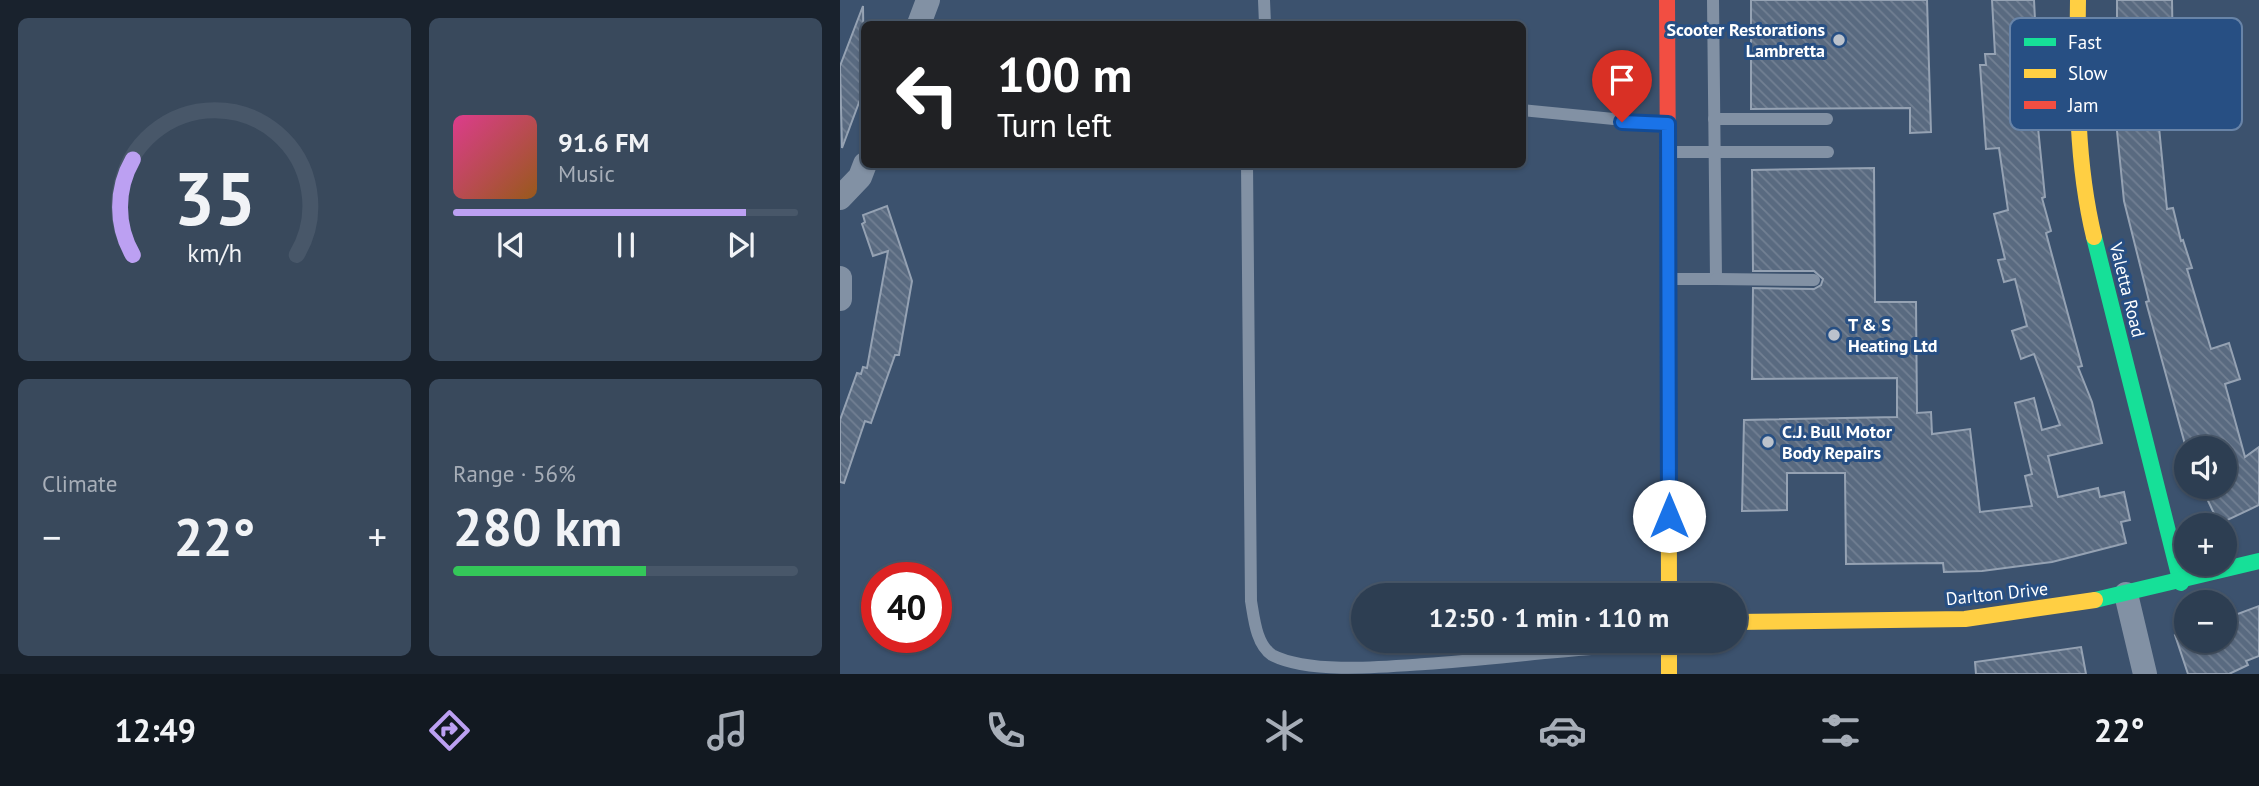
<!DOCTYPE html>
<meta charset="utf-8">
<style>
body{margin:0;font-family:"PT Sans",sans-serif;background:#39495c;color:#f1f3f6;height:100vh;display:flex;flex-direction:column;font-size:26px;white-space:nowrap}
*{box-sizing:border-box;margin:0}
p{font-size:23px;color:#a7aeb8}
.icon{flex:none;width:38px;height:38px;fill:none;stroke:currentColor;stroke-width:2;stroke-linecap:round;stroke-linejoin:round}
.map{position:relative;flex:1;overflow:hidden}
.details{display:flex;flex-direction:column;gap:18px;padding:18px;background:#19222d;width:840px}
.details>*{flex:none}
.guide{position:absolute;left:21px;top:21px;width:665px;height:147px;border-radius:10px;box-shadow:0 2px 5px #0004,0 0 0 2px #485769;background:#202124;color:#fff;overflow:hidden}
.fabs{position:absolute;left:1334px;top:436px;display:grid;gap:14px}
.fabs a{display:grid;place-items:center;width:63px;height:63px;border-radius:50%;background:#2d3e52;box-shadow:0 2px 5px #0004,0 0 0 2px #485769;font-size:35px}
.speed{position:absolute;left:21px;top:562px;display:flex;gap:14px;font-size:35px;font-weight:700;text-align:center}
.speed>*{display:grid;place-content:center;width:91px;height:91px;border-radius:50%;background:#2d3e52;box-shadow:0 2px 5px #0004,0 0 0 2px #485769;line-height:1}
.speed .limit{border:10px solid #d22;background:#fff;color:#111}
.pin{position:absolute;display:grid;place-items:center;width:60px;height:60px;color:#fff;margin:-72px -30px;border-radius:50% 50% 50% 0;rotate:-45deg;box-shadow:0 0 7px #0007}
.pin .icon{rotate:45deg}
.me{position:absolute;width:77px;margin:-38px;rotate:0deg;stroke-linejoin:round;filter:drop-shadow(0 0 5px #0008)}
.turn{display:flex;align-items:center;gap:24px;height:147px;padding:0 21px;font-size:32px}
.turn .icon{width:91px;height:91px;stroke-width:2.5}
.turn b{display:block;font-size:49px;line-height:60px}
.big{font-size:52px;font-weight:800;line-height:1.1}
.details .widget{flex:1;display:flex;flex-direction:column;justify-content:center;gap:10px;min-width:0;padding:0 24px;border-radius:10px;background:#39495c}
.details .dial{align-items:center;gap:0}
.dial svg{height:182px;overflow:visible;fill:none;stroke:#485769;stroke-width:7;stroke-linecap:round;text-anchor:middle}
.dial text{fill:#f1f3f6;stroke:none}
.song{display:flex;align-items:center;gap:21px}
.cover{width:84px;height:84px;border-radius:10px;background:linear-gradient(135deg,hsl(330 70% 55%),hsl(30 70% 35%))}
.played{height:7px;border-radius:4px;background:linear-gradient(90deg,#bca0f2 85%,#485769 85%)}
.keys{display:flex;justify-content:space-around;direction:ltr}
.heat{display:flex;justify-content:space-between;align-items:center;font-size:38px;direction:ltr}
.charge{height:10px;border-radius:5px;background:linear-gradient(90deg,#34c759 56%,#485769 0)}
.details .tiles{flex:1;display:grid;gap:18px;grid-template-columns:repeat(2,1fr)}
.trip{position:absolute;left:511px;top:583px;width:396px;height:70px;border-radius:35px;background:#2d3e52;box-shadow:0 2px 5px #0004,0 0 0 2px #485769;font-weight:800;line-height:70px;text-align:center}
.tab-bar{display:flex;height:112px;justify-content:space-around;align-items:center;background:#121921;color:#a7aeb8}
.tab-bar .icon{width:49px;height:49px}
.tab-bar .current{color:#bca0f2}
.tab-bar b{font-size:32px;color:#f1f3f6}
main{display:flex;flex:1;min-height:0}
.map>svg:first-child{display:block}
</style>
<main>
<section class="details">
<div class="tiles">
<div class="widget dial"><svg viewBox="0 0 100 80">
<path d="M14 69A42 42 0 1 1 86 69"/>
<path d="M14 69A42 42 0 0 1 14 27" stroke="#bca0f2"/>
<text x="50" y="56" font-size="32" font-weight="700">35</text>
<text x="50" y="72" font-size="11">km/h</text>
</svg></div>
<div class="widget">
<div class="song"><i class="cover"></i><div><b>91.6 FM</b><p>Music</p></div></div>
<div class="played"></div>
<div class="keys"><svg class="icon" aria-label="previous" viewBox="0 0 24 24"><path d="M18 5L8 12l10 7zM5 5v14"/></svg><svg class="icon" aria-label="pause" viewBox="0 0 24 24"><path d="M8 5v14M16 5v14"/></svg><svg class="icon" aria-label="next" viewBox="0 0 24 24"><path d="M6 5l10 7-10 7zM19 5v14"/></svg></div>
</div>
<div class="widget"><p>Climate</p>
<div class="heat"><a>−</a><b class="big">22°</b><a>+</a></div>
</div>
<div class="widget"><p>Range · 56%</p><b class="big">280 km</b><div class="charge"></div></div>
</div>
</section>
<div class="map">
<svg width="1419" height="674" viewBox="0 0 1419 674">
<defs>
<pattern id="building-back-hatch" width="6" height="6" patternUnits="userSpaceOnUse" patternTransform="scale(1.75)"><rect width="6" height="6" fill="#596a80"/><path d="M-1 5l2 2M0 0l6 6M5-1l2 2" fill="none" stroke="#728093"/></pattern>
</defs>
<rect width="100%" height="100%" fill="#3c526e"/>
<!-- building -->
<g fill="url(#building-back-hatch)" stroke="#95a2b3" stroke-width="2">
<path d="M911 0H1087L1091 132 1070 133V108L911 109Z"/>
<path d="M1152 0H1194L1198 78H1193L1205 197 1202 198 1211 231 1206 233 1242 366 1238 367 1252 402 1262 443 1208 456 1218 497 1258 488 1260 497 1284 492 1290 520 1281 522 1286 543 1212 562 1142 571 1104 572 1103 563 1006 564 1005 473H947V510L902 511 904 420 1057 417V378L912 379 913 288 974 289 981 285 983 279 974 271H913L912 170 1034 168 1035 302H1076L1077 413 1091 412 1092 434 1130 429 1140 512 1192 506 1185 476 1192 474 1175 403 1194 398 1202 430 1220 425 1194 354 1181 359 1172 331 1187 326 1175 279 1164 282 1158 260 1165 259 1154 214 1168 210 1159 148 1146 149 1140 65H1146L1145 54H1155Z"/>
<path d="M1277 0H1332L1333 64 1327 66 1328 117H1318L1327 209 1333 208 1341 241 1343 240 1352 268 1347 269 1371 349 1389 343 1400 379 1385 384 1405 457 1419 447V505L1379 524 1361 486H1384V448H1346L1306 302 1309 301 1284 201 1277 131Z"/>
<path d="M23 6 24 89 2 148 0 66Z"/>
<path d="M47 206 72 281 59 355H55L31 423 25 421 4 483 0 482V420L17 373 21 374 23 367 27 368 48 251 33 256 22 224 25 222 23 215Z"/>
<path d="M1419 606V656L1406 661 1408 665 1389 674H1348L1335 635 1346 631V640H1384V614L1387 618Z"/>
<path d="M1241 647 1246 674H1136L1135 662Z"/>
</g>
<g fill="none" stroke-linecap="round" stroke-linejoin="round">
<!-- lane -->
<g stroke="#8291a4" stroke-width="12">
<path d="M424 0 425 24"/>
<path d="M682 110 825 124"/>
<path d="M874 119H987"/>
<path d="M828 152H988"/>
<path d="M407 164 411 601C414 618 416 644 432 655 469 674 543 667 585 664 664 659 747 646 825 646"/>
<path d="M830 279H876L873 0"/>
<path d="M876 279 974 280"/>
</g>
<!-- street -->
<g stroke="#8291a4" stroke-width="24">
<path d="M79 24 88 0"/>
<path d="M0 198 20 177 25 164"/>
<path d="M0 278V299"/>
<path d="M1286 594 1305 674"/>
</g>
<!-- fast -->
<g stroke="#16e098" stroke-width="16">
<path d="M1254 237 1341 583"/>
<path d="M1255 600 1419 561"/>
</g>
<!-- slow -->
<g stroke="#ffcf43" stroke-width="16">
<path d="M1238 0C1237 80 1235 158 1254 237"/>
<path d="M828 177 829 595"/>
<path d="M894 622 1125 619 1255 600"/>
<path d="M829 640V674"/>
</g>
<!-- jam -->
<path stroke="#f24e42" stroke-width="16" d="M827 0 828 177"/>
</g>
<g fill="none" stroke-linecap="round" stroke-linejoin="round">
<!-- route casing -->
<g stroke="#114b97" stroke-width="18">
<path id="route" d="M782 122 828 124 829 516"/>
</g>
<!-- route -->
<use href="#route" stroke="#1a73e8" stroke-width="12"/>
</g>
<!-- markers -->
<g fill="#bbc2cc" stroke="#274f83" stroke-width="2.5">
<circle cx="999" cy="40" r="7"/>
<circle cx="994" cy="335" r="7"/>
<circle cx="928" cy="442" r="7"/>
</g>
<g text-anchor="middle" stroke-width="6" stroke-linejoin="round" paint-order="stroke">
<!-- poi labels -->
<g font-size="18" font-weight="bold" fill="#fff" stroke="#274f83" text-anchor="start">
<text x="985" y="36" text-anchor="end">Scooter Restorations<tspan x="985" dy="21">Lambretta</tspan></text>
<text x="1008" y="331">T &amp; S<tspan x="1008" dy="21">Heating Ltd</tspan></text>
<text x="942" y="438">C.J. Bull Motor<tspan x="942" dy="21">Body Repairs</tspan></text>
</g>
<!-- street labels -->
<g font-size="18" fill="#fff" stroke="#274f83">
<text transform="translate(1287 290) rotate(76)" y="6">Valetta Road</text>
<text transform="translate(1157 594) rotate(-6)" y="6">Darlton Drive</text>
</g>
</g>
<!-- legend -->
<rect x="1170" y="18" width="232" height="112" rx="10" fill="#274f83" stroke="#6884a8" stroke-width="2"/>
<rect x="1184" y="38" width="32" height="8" fill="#16e098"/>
<rect x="1184" y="69" width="32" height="9" fill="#ffcf43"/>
<rect x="1184" y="101" width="32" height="8" fill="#f24e42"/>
<g font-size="19" fill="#fff">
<text x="1228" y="49">Fast</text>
<text x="1228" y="80">Slow</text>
<text x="1228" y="112">Jam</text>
</g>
</svg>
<div class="fabs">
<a><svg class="icon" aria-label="sound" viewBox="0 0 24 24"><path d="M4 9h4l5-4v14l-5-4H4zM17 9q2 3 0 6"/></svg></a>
<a>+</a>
<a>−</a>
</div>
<div class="speed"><div class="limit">40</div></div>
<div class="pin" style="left:782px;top:122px;background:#d93025"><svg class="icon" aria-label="arrive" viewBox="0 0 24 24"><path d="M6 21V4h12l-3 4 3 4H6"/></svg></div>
<svg class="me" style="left:829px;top:516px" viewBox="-20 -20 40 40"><circle r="19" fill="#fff"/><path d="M0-13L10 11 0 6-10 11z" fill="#1a73e8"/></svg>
<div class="trip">12:50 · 1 min · 110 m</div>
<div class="guide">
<div class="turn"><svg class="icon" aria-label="left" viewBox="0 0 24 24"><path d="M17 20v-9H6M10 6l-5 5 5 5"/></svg><div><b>100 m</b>Turn left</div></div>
</div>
</div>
</main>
<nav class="tab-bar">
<b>12:49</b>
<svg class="icon current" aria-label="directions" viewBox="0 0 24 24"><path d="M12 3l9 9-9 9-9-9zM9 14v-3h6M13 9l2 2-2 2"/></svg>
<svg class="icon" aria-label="music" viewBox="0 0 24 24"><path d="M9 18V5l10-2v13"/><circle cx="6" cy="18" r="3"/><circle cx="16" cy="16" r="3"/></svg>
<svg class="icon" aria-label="phone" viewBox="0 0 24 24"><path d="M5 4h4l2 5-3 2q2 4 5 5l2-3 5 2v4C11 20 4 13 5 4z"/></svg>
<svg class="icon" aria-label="climate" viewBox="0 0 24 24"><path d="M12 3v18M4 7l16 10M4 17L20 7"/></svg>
<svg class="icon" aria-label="car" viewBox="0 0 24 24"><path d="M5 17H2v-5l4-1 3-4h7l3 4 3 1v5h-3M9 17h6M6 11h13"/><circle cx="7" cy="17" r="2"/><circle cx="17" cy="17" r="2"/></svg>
<svg class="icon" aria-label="filters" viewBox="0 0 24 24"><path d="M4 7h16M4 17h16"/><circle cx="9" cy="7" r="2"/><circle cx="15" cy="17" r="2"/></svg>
<b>22°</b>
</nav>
